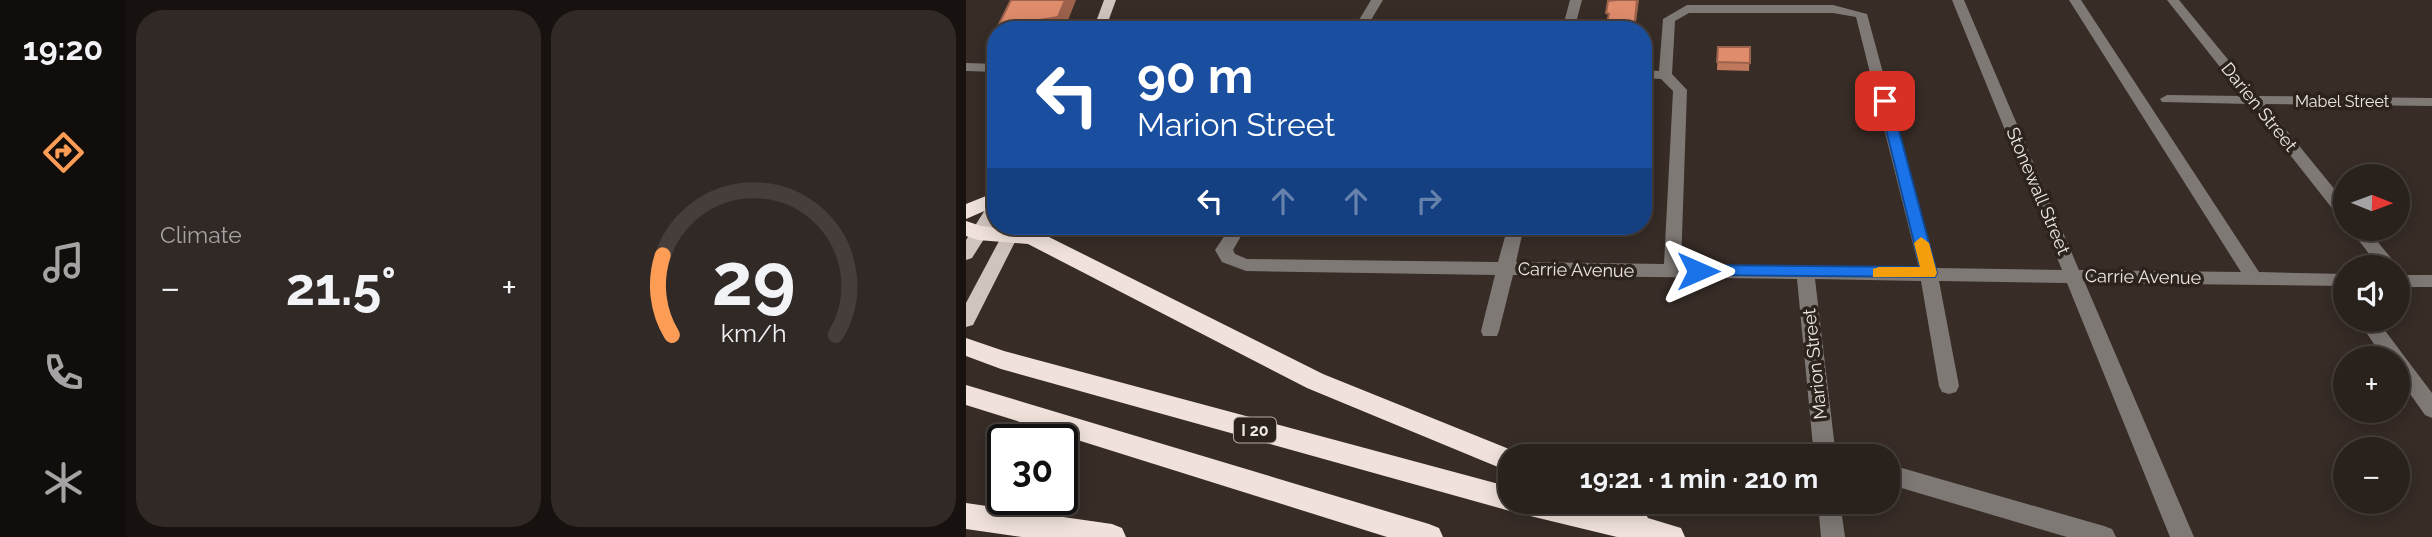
<!DOCTYPE html>
<meta charset="utf-8">
<style>
body{margin:0;font-family:Raleway,sans-serif;background:#312925;color:#f1f3f6;height:100vh;display:flex;flex-direction:column;font-size:26px;white-space:nowrap}
*{box-sizing:border-box;margin:0}
p{font-size:23px;color:#a5a3a3}
.icon{flex:none;width:38px;height:38px;fill:none;stroke:currentColor;stroke-width:2;stroke-linecap:round;stroke-linejoin:round}
.map{position:relative;flex:1;overflow:hidden}
.details{display:flex;flex-direction:column;gap:10px;padding:10px;background:#17120f;width:840px}
.details>*{flex:none}
.banner{position:absolute;left:21px;top:21px;width:665px;height:214px;border-radius:28px;box-shadow:0 4px 18px #0003,0 0 0 2px #453e3b;background:#1a4fa0;color:#fff;overflow:hidden}
.needle{width:46px;rotate:91deg}
.tools{position:absolute;left:1367px;top:164px;display:grid;gap:14px}
.tools a{display:grid;place-items:center;width:77px;height:77px;border-radius:50%;background:#29211c;box-shadow:0 4px 18px #0003,0 0 0 2px #453e3b;font-size:35px}
.speed{position:absolute;left:21px;top:424px;display:flex;gap:14px;font-size:35px;font-weight:700;text-align:center}
.speed>*{display:grid;place-content:center;width:91px;height:91px;border-radius:50%;background:#29211c;box-shadow:0 4px 18px #0003,0 0 0 2px #453e3b;line-height:1}
.speed .limit{border:4px solid #111;border-radius:10px;background:#fff;color:#111}
.pin{position:absolute;display:grid;place-items:center;width:60px;height:60px;color:#fff;margin:-30px;border-radius:14px;box-shadow:0 4px 10px #0006}
.me{position:absolute;width:77px;margin:-38px;rotate:90deg;stroke-linejoin:round;filter:drop-shadow(0 0 5px #0008)}
.turn{display:flex;align-items:center;gap:24px;height:147px;padding:0 35px;font-size:32px}
.turn .icon{width:91px;height:91px;stroke-width:2.5}
.turn b{display:block;font-size:49px;line-height:60px}
.lanes{display:flex;align-items:center;height:66px;padding:0 35px;background:#0003;justify-content:center;gap:35px;direction:ltr}
.lanes .off{opacity:.35}
.big{font-size:52px;font-weight:700;line-height:1.1}
.details .card{flex:1;display:flex;flex-direction:column;justify-content:center;gap:10px;min-width:0;padding:0 24px;border-radius:28px;background:#312925}
.details .dial{align-items:center;gap:0}
.dial svg{height:182px;overflow:visible;fill:none;stroke:#453e3b;stroke-width:7;stroke-linecap:round;text-anchor:middle}
.dial text{fill:#f1f3f6;stroke:none}
.heat{display:flex;justify-content:space-between;align-items:center;font-size:38px;direction:ltr}
.details .tiles{flex:1;display:grid;gap:10px;grid-template-columns:repeat(2,1fr)}
.trip{position:absolute;left:532px;top:444px;width:402px;height:70px;border-radius:28px;background:#29211c;box-shadow:0 4px 18px #0003,0 0 0 2px #453e3b;font-weight:700;line-height:70px;text-align:center}
main{display:flex;flex:1;min-height:0}
.tabs{display:flex;flex-direction:column;width:126px;justify-content:space-around;align-items:center;background:#100d0b;color:#a5a3a3}
.tabs .icon{width:49px;height:49px}
.tabs .active{color:#fd9c55}
.tabs b{font-size:32px;color:#f1f3f6}
.map>svg:first-child{display:block}
</style>
<main>
<nav class="tabs">
<b>19:20</b>
<svg class="icon active" aria-label="directions" viewBox="0 0 24 24"><path d="M12 3l9 9-9 9-9-9zM9 14v-3h6M13 9l2 2-2 2"/></svg>
<svg class="icon" aria-label="music" viewBox="0 0 24 24"><path d="M9 18V5l10-2v13"/><circle cx="6" cy="18" r="3"/><circle cx="16" cy="16" r="3"/></svg>
<svg class="icon" aria-label="phone" viewBox="0 0 24 24"><path d="M5 4h4l2 5-3 2q2 4 5 5l2-3 5 2v4C11 20 4 13 5 4z"/></svg>
<svg class="icon" aria-label="climate" viewBox="0 0 24 24"><path d="M12 3v18M4 7l16 10M4 17L20 7"/></svg>
</nav>
<section class="details">
<div class="tiles">
<div class="card"><p>Climate</p>
<div class="heat"><a>−</a><b class="big">21.5°</b><a>+</a></div>
</div>
<div class="card dial"><svg viewBox="0 0 100 80">
<path d="M14 69A42 42 0 1 1 86 69"/>
<path d="M14 69A42 42 0 0 1 10 34" stroke="#fd9c55"/>
<text x="50" y="56" font-size="32" font-weight="700">29</text>
<text x="50" y="72" font-size="11">km/h</text>
</svg></div>
</div>
</section>
<div class="map">
<svg width="1466" height="537" viewBox="0 0 1466 537">
<rect width="100%" height="100%" fill="#372c26"/>
<g fill="none" stroke-linecap="round" stroke-linejoin="round">
<!-- minor -->
<g fill="#7f7976" fill-rule="evenodd">
<path d="M405 0H417L399 30H387Z"/>
<path d="M604 0H616L608 30H596Z"/>
<path d="M986 0H998L1113 270 1275 272 1103 0H1115L1293 272 1379 274V286L1119 283 1228 537H1204L1101 283 973 281 993 386 990 392 983 394 976 392 973 386 955 281 849 279 870 457H848L831 279 547 275 533 331 531 336H517L515 331 529 275 280 271 256 262 249 250 265 226H281L267 250 269 254 281 259 532 262 542 226H558L550 262 698 264 707 91 695 79 677 78V70L693 71 697 19 721 5H867L901 14 970 268 1096 270ZM723 13H867L890 17 953 268 715 265 721 90 706 74 709 21Z"/>
<path d="M1201 0H1213L1292 96 1466 98V106L1299 104 1379 202V218L1373 217 1284 104 1196 102 1194 99 1201 95 1277 96Z"/>
<path d="M0 63 30 64V72L0 71Z"/>
<path d="M1384 229H1401L1430 264 1433 268 1432 270V268H1414Z"/>
<rect x="1432" y="275" width="34" height="12"/>
<path d="M1392 320H1411L1466 393V418L1459 415 1432 377V359H1418Z"/>
<path d="M922 464 1138 526 1146 529 1150 537H1101L922 484Z"/>
<path d="M852 502H874L879 537H855Z"/>
</g>
<!-- major -->
<g fill="#d0c4be" fill-rule="evenodd">
<path d="M138 0H150L139 30H127Z"/>
<path d="M30 201V220L6 258 0 260V240L24 202Z"/>
<path d="M41 226H57L7 325 0 327V303Z"/>
</g>
<!-- highway -->
<g fill="#f0e2da" fill-rule="evenodd">
<path d="M30 192V206L0 219V204Z"/>
<path d="M0 221 15 226 73 232 357 374 553 453 555 457H544V472L341 388 62 244 12 240 0 236Z"/>
<path d="M0 338 38 351 544 487V502H612L625 505 624 502C643 502 672 497 682 518L715 528 719 537H651L544 511 35 369 0 356Z"/>
<path d="M0 385 463 524 473 528 477 537H421L0 405Z"/>
<path d="M0 503 146 524 156 528 160 537H56L0 529Z"/>
</g>
</g>
<!-- wall -->
<path fill="#c0785d" d="M752 47H784L783 71 751 70Z"/>
<!-- shaded-wall -->
<g fill="#9c624c">
<path d="M99 0H110L99 28 88 30H34L32 26Z"/>
<path d="M671 0H673L669 30H668Z"/>
</g>
<!-- building -->
<g fill="#df8c6c" stroke="#9c624c" stroke-width="2">
<path d="M45 0H99L92 17 74 20 70 27 51 30H48L51 23 32 26Z"/>
<path d="M651 0H671L668 30H639L643 14 640 13 642 1Z"/>
<path d="M752 47H784V63L751 62Z"/>
</g>
<!-- route -->
<path fill="#1a73e8" stroke="#114b97" stroke-width="2" d="M919 97 925 101 971 273 969 277 727 275V267L732 265 954 267 913 101Z"/>
<!-- slow -->
<path fill="#f59e0b" d="M955 237 963 243 971 273 969 277H907V269L913 267H954L948 243Z"/>
<g text-anchor="middle" stroke-width="7" stroke-linejoin="round" paint-order="stroke">
<!-- far-street labels -->
<g font-size="16" fill="#ede6e1" stroke="#2c231c">
<text x="1376" y="107">Mabel Street</text>
</g>
<!-- shield labels -->
<rect fill="#2c231c" stroke="#b3aca6" stroke-width="2" x="268" y="417.5" width="42" height="25" rx="5"/>
<g font-size="16" font-weight="bold" fill="#ede6e1">
<text x="289" y="436">I 20</text>
</g>
<!-- street labels -->
<g font-size="18" fill="#ede6e1" stroke="#2c231c">
<text transform="translate(1293 107) rotate(51)" y="6">Darien Street</text>
<text transform="translate(1072 191) rotate(67)" y="6">Stonewall Street</text>
<text transform="translate(610 270) rotate(1)" y="6">Carrie Avenue</text>
<text transform="translate(1177 277) rotate(1)" y="6">Carrie Avenue</text>
<text transform="translate(849 364) rotate(-96)" y="6">Marion Street</text>
</g>
</g>
</svg>
<div class="tools">
<a><svg class="needle" viewBox="-14 -14 28 28"><path d="M0-13l5 13h-10z" fill="#e53935"/><path d="M0 13l5-13h-10z" fill="#a5a3a3"/></svg></a>
<a><svg class="icon" aria-label="sound" viewBox="0 0 24 24"><path d="M4 9h4l5-4v14l-5-4H4zM17 9q2 3 0 6"/></svg></a>
<a>+</a>
<a>−</a>
</div>
<div class="speed"><div class="limit">30</div></div>
<div class="pin" style="left:919px;top:101px;background:#d93025"><svg class="icon" aria-label="arrive" viewBox="0 0 24 24"><path d="M6 21V4h12l-3 4 3 4H6"/></svg></div>
<svg class="me" style="left:732px;top:271px" viewBox="-20 -20 40 40"><path d="M0-17L14 15 0 8-14 15z" fill="#1a73e8" stroke="#fff" stroke-width="4"/></svg>
<div class="trip">19:21 · 1 min · 210 m</div>
<div class="banner">
<div class="turn"><svg class="icon" aria-label="left" viewBox="0 0 24 24"><path d="M17 20v-9H6M10 6l-5 5 5 5"/></svg><div><b>90 m</b>Marion Street</div></div>
<div class="lanes"><svg class="icon" aria-label="left" viewBox="0 0 24 24"><path d="M17 20v-9H6M10 6l-5 5 5 5"/></svg><svg class="icon off" aria-label="ahead" viewBox="0 0 24 24"><path d="M12 20V5M6 11l6-6 6 6"/></svg><svg class="icon off" aria-label="ahead" viewBox="0 0 24 24"><path d="M12 20V5M6 11l6-6 6 6"/></svg><svg class="icon off" aria-label="right" viewBox="0 0 24 24"><path d="M7 20v-9h11M14 6l5 5-5 5"/></svg></div>
</div>
</div>
</main>
